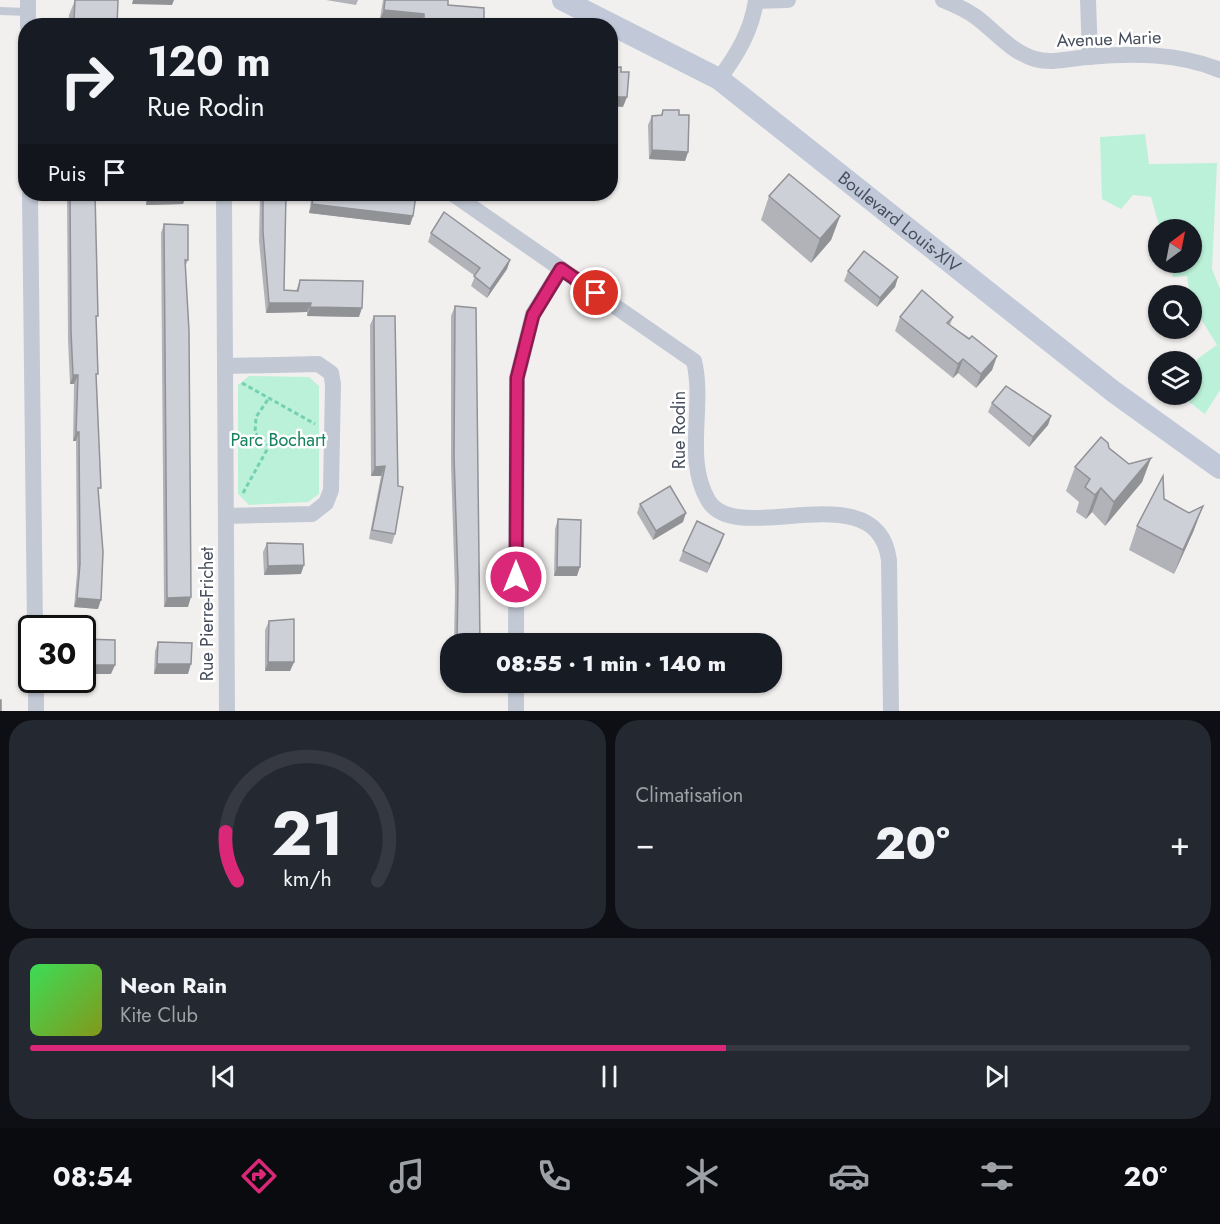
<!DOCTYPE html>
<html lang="fr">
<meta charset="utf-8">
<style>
body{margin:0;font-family:Jost,sans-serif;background:#242831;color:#f1f3f6;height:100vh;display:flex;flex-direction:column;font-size:22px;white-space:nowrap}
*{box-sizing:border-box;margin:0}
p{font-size:20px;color:#9ea1a6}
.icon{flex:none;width:33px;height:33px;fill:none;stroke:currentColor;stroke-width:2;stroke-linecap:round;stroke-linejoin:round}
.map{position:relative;height:711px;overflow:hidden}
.sheet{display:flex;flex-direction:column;gap:9px;padding:9px;background:#0d0f14;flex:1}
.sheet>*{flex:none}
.hud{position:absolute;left:18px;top:18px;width:600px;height:183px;border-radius:24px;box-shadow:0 2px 4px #0004;background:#171b24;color:#f1f3f6;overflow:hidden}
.needle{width:39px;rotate:32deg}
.buttons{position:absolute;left:1148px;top:219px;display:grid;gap:12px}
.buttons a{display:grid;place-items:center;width:54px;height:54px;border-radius:50%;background:#171b24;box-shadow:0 2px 4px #0004;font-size:30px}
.speed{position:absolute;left:18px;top:615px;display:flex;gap:12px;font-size:30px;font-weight:700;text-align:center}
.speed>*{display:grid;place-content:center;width:78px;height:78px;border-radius:50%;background:#171b24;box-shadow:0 2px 4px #0004;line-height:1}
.speed .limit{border:3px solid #111;border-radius:9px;background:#fff;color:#111}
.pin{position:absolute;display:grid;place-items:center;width:51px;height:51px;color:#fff;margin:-26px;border:3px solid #fff;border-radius:50%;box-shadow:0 2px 6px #0007}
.me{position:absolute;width:66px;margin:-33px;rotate:0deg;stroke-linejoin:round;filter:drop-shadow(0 0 4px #0008)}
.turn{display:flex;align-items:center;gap:21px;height:126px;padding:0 30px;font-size:27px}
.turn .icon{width:78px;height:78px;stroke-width:2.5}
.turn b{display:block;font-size:42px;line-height:51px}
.then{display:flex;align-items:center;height:57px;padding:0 30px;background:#0003;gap:12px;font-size:22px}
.big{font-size:45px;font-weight:800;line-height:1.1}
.sheet .widget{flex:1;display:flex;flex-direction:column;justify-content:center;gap:9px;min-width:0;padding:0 21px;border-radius:24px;background:#242831}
.sheet .dial{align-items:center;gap:0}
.dial svg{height:156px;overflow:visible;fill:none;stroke:#363941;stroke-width:7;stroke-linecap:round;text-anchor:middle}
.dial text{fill:#f1f3f6;stroke:none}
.song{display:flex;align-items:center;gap:18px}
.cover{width:72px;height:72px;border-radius:9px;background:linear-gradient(135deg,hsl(130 70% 55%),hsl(70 70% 35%))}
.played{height:6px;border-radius:3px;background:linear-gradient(90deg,#db2777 60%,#363941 60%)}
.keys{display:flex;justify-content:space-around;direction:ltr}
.heat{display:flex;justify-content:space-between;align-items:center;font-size:33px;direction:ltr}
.sheet .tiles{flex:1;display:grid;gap:9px;grid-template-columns:1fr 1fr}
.widget:last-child{grid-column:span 2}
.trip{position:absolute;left:440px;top:633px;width:342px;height:60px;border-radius:24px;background:#171b24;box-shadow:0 2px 4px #0004;font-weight:800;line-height:60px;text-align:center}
.tabs{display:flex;height:96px;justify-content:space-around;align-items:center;background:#090b0e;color:#9ea1a6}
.tabs .icon{width:42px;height:42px}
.tabs .selected{color:#db2777}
.tabs b{font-size:27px;color:#f1f3f6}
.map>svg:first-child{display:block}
</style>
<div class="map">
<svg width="1220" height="711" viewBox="0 0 1220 711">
<rect width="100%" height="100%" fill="#f2f0ef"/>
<!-- green -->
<g fill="#bcf1d9">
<path d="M1145 134 1149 164 1217 163 1212 269 1220 289V390L1205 414 1189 402 1197 359 1217 345 1191 303 1187 276 1173 277 1169 263 1191 262V230L1160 229 1151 197 1133 195 1121 209 1102 199 1100 137Z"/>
<path d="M249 376 309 377 319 386V494L308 502 249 505 238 494V385Z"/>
</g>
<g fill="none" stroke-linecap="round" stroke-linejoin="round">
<!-- path -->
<g stroke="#73d0b2" stroke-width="3" stroke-dasharray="4.5 3" stroke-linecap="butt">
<path d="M242 383 315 424"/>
<path d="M243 493 269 446 255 433 256 417 269 398"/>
</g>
<!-- service -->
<path stroke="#c2c9d5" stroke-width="8" d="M0 11 28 12"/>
<!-- minor -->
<g stroke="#c2c9d5" stroke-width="16">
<path d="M28 0V26"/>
<path d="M943 0C955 5 965 9 976 17 995 31 1011 52 1035 59 1053 64 1071 58 1089 57 1133 53 1179 53 1220 70"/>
<path d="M1088 0 1090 57"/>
<path d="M756 1 788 0"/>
<path d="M719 79C737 55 752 30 756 0"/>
<path d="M30 194 35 628"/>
<path d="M224 194 227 711"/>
<path d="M453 194 694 361C705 406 684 459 708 500 736 550 877 470 889 560L891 711"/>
<path d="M226 366 318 364 331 373 333 384 331 490 326 503 312 514 226 516"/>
<path d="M516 644 517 378 533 314 561 269"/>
<path d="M36 680V711"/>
<path d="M516 711V682"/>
</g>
<!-- secondary -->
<path stroke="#c1c9d9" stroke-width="22" id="s1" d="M563 0 719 79 1114 392 1220 468"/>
</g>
<!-- wall -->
<g fill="#b1b3b9">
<path d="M75 0H118L117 26H68L69 15Z"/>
<path d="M326 0H358L356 5Z"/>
<path d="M383 0H448V5L484 21 520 26H421V23L380 19Z"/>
<path d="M663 110 679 115 688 152 685 161 649 159 648 125 652 116 661 115Z"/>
<path d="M67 194H95L96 380 98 496V609L74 607 77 573 76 441H73L74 384H70L68 340Z"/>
<path d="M146 194H186V195L183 204 146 205Z"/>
<path d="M260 194H286L284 290 296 291 300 280 359 317 307 316V312L266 313 259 241Z"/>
<path d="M312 194H404L413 216 410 225 309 213Z"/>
<path d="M769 196 840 216 831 240 811 263 761 220Z"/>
<path d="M164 224 188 260 185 267 188 607H164L161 233Z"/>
<path d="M431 233 510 260 507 269 487 298 471 286 475 276 428 242Z"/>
<path d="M848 271 898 277 895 287 877 307 844 281Z"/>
<path d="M455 306 480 644H454L455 591 451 465V316Z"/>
<path d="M374 316 398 486 395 534 392 544 369 539 381 476H371L370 325Z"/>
<path d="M900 317H953L950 325 997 356 992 370 976 388 958 373 953 378 895 331Z"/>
<path d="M992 403 1051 416 1048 425 1029 447 988 412Z"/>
<path d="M1109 448 1129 464 1151 458 1142 482 1105 526 1092 512 1086 519 1076 512 1079 502 1066 491 1075 467Z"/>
<path d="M1164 499 1194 530 1174 574 1129 550 1137 526Z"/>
<path d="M640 504 683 522 653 540 637 513Z"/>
<path d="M558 519 577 576H554L555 529Z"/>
<path d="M724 534 707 573 679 561 683 551Z"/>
<path d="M267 543 301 574 264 575 263 552Z"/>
<path d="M269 621 294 662 290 671H265V630Z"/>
<path d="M158 642 188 674H154L155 651Z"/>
</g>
<!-- shaded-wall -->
<g fill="#909296">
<path d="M133 0H174L172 5 132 4Z"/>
<path d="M384 10 424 14 421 23 380 19Z"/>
<path d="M424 19 455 21 453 26H421Z"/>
<path d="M74 21H87L86 26H72Z"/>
<path d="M610 97H627L623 107 610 106Z"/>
<path d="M652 150 688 152 685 161 649 159Z"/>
<path d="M149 195H186L183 204 146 205Z"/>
<path d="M312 204 413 216 410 225 309 213Z"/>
<path d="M840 216 831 240 811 263 820 239Z"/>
<path d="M510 260 507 269 487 298 490 289Z"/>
<path d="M898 277 895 287 877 307 880 298Z"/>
<path d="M269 303H311L307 312 266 313Z"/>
<path d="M310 307 362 308 359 317 307 316Z"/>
<path d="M997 356 992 370 976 388 981 374Z"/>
<path d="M963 359 958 373 953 378 958 364Z"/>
<path d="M73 375H78L74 384H70Z"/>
<path d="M1051 416 1048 425 1029 447 1033 437Z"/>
<path d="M76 432H79L76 441H73Z"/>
<path d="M1151 458 1142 482 1105 526 1114 502Z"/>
<path d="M385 466 381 476H371L375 467Z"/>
<path d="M1101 488 1092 512 1086 519 1095 495Z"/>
<path d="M1203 506 1194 530 1174 574 1183 550Z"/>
<path d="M686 513 683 522 653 540 656 531Z"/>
<path d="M724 534 721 543 707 573 710 564Z"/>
<path d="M304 565 301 574 264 575 268 566Z"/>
<path d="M557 567H580L577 576H554Z"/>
<path d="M191 597 188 607H164L167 598Z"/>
<path d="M77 598 101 600 98 609 74 607Z"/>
<path d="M268 662H294L290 671H265Z"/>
<path d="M157 664H191L188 674H154Z"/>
<path d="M82 665H115L111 674H82Z"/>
</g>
<!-- building -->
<g fill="#ced0d7" stroke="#909296" stroke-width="1.5">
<path d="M75 0H118L117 26H87V21H74Z"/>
<path d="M385 0H448V5L484 8V21L520 22V26H455V21L424 19V14L384 10Z"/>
<path d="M621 67V72H629L627 97H610V68Z"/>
<path d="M663 110H679V115H689L688 152 652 150V116L662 115Z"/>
<path d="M789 174 840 216 820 239 769 196Z"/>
<path d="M70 194H95L98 316H96L98 374H96L101 488H98L103 552 101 600 77 598 80 564 79 432H76L78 375H73L71 331Z"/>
<rect x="149" y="194" width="37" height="1"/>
<path d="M263 194H286L284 290 298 291 300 280 363 281 362 308 310 307 311 303H269L263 232Z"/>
<path d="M314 194H404L416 195 413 216 312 204Z"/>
<path d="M444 212 510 260 490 289 474 276 480 268 431 233Z"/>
<path d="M164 224 188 225V260H185L189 331 191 597 167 598Z"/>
<path d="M864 251 898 277 880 298 848 271Z"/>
<path d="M922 290 953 317 947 323 969 339 972 336 997 356 981 374 963 359 958 364 900 317Z"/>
<path d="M455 306 476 308 480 644H457L458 581 454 456Z"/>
<path d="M374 316H395L398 486 403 487 395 534 372 530 385 466 375 467Z"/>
<path d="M1006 386 1051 416 1033 437 992 403Z"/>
<path d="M1101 437 1108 443 1109 448 1129 464 1151 458 1114 502 1101 488 1095 495 1085 487 1090 479 1075 467Z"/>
<path d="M1163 476 1164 499 1189 513 1203 506 1183 550 1137 526Z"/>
<path d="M670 486 686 513 656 531 640 504Z"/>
<path d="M558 519 581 520 580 567H557Z"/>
<path d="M697 521 724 534 710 564 683 551Z"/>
<path d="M267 543 303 544 304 565 268 566Z"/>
<path d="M294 619V662H268L269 621Z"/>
<path d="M82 639 115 640V665H82Z"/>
<path d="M158 642 192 643 191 664H157Z"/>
<rect x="0" y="700" width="1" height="11"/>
</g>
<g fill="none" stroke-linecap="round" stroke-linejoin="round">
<!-- route casing -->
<g stroke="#8e194d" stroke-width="15">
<path id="route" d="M516 577 517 378 533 315 561 269 596 293"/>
</g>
<!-- route -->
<use href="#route" stroke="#db2777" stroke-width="10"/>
</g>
<g text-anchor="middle" stroke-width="5" stroke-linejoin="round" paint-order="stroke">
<!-- street labels -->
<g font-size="18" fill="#474f5d" stroke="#fff">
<text transform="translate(1109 39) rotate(-2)" y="6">Avenue Marie</text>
<text dy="6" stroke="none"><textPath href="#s1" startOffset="405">Boulevard Louis-XIV</textPath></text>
<text transform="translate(679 430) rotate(-90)" y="6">Rue Rodin</text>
<text transform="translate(207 614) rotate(-90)" y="6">Rue Pierre-Frichet</text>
</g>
<!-- park labels -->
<g font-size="18" fill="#14825e" stroke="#fff">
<text x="278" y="446">Parc Bochart</text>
</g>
</g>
</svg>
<div class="buttons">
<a><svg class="needle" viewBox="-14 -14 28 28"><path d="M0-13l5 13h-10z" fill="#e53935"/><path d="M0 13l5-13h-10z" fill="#9ea1a6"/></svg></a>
<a><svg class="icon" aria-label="search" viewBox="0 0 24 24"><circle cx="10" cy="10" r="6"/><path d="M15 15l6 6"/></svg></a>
<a><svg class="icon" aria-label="layers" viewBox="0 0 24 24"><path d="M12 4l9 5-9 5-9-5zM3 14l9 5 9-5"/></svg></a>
</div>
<div class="speed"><div class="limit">30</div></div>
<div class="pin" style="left:596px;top:293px;background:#d93025"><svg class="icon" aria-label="arrive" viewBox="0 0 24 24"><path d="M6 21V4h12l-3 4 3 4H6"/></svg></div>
<svg class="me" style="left:516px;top:577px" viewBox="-20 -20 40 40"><circle r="17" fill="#db2777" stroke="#fff" stroke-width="3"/><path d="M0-11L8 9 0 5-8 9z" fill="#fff"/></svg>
<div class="trip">08:55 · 1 min · 140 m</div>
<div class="hud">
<div class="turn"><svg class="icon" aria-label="right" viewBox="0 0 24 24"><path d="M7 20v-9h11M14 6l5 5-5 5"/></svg><div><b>120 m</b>Rue Rodin</div></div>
<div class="then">Puis<svg class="icon" aria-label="arrive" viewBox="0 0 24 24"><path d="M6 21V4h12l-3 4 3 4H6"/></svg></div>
</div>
</div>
<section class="sheet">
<div class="tiles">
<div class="widget dial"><svg viewBox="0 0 100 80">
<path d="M14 69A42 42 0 1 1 86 69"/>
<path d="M14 69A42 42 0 0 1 8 44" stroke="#db2777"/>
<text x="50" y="56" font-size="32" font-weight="700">21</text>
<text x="50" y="72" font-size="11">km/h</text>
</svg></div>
<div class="widget"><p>Climatisation</p>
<div class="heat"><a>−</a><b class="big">20°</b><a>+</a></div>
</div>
<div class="widget">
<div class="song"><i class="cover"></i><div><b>Neon Rain</b><p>Kite Club</p></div></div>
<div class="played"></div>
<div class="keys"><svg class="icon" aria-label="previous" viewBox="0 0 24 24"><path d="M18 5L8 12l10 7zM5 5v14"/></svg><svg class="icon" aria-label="pause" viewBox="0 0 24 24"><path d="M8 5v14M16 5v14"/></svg><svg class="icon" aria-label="next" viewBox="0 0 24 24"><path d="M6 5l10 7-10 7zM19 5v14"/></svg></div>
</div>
</div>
</section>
<nav class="tabs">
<b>08:54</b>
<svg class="icon selected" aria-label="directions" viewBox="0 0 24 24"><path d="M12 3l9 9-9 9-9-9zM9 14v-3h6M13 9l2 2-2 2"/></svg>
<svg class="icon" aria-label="music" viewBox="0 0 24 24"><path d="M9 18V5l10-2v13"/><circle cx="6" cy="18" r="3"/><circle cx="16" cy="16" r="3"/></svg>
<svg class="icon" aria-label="phone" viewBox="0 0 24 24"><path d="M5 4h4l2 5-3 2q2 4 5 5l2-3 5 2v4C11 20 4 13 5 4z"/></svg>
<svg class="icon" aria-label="climate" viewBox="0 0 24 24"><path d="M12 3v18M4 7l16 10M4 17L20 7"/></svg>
<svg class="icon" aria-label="car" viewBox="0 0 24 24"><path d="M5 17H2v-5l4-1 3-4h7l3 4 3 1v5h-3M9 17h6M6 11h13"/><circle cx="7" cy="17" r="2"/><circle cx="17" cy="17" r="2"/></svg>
<svg class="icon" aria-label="filters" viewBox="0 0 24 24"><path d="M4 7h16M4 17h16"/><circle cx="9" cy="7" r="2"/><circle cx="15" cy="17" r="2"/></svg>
<b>20°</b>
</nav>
